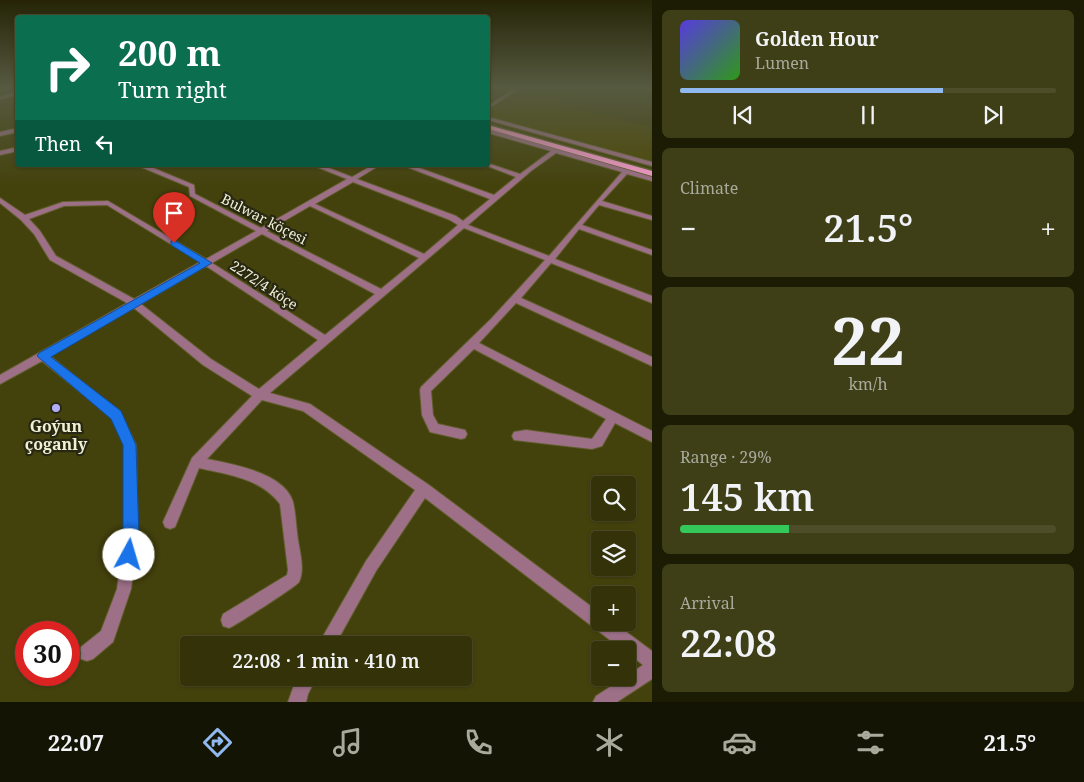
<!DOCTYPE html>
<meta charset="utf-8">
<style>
body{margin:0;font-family:"Noto Serif",serif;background:#3e3e17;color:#f1f3f6;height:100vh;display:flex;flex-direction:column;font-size:19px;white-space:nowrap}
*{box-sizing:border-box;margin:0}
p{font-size:16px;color:#a9aa9c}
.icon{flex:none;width:28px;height:28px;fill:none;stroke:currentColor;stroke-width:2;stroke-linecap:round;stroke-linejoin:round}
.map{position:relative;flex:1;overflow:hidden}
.details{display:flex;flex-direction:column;gap:10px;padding:10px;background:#1c1c05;width:432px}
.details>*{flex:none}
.banner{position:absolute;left:15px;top:15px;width:475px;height:152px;border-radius:5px;box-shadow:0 1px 4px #0004,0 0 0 1px #4e4d2a;background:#0b6e4f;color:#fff;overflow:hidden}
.buttons{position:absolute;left:591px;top:476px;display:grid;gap:10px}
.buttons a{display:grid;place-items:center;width:45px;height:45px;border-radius:5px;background:#333209;box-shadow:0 1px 4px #0004,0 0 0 1px #4e4d2a;font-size:25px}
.speed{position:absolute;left:15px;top:621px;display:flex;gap:10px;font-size:25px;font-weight:700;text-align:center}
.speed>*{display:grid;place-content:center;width:65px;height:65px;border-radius:50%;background:#333209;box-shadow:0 1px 4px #0004,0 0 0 1px #4e4d2a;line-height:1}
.speed .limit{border:8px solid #d22;background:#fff;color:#111}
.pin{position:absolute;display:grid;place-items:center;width:42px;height:42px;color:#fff;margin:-51px -21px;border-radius:50% 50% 50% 0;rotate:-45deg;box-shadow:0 0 5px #0007}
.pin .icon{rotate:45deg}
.me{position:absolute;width:55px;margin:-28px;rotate:6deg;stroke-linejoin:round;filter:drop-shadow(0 0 4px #0008)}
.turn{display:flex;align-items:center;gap:18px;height:105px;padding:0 20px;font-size:22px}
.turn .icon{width:65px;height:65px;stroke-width:2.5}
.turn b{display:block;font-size:35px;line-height:42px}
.then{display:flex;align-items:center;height:48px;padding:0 20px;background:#0003;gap:10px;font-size:19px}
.big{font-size:38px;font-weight:600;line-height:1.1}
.details .card{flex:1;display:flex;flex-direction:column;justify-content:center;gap:8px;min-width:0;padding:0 18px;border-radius:8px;background:#3e3e17}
.details .dial{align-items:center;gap:0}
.dial b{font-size:65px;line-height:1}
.song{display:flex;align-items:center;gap:15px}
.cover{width:60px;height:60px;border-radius:8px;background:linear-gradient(135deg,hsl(250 70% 55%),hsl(110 70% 35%))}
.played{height:5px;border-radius:2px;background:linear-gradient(90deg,#90b9f0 70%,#4e4d2a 70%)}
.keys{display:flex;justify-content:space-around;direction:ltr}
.heat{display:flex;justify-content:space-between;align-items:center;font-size:28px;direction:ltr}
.charge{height:8px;border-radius:4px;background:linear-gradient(90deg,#34c759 29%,#4e4d2a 0)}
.trip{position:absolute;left:180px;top:636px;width:292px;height:50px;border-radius:5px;background:#333209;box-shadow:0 1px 4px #0004,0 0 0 1px #4e4d2a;font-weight:600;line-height:50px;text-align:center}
.tab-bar{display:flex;height:80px;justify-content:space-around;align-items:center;background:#141404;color:#a9aa9c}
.tab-bar .icon{width:35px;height:35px}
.tab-bar .on{color:#90b9f0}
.tab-bar b{font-size:22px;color:#f1f3f6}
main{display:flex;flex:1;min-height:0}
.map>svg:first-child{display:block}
</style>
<main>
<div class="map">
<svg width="652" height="702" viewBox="0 0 652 702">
<rect width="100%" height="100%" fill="#44420c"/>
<!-- built -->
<path fill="#4c4805" d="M523 88H584L561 105 651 127V161L488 116V110Z"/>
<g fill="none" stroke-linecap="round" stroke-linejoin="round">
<!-- street casing -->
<g stroke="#605e2c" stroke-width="2">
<g id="street">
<path d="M515 88H520L488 109V106Z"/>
<path d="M18 92V95L0 99V97Z"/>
<path d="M488 117 652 162V166L488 120Z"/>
<path d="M18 128V132L0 136V132Z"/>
<path d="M488 129 652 177V181L627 174 602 201 652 216V220L599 205 582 225 652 250V255L579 229 555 259 652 296V303L551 263 521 298 652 357V366L516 303 479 343 652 431V442L615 423 602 446 592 449 514 440 512 436 514 432 526 430 592 439 606 419 474 349 431 391 433 415 438 424 465 430 467 434 465 438 461 439 430 432 422 415 420 390 421 387 491 319 545 260 464 228 270 393 310 404 429 485 600 613V622H613L652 651V679L617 702H593L596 696 624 678H628V675L643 665 628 653V650H623L425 498 376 571 335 645H318L366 561 415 490 303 411 262 400 207 459C232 464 285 473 293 502 296 514 296 528 298 540 300 553 305 570 299 582 297 586 236 625 229 628L223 626 221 620 223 614 287 575 288 570 280 504C260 478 229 475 199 468L175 527 170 529 165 527 163 522 192 458 252 396 203 365 134 308 50 356 120 412 136 445 138 538 131 589 113 642 93 659 87 661 81 659 79 653 81 647 101 631 117 589 124 538V445L112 418 42 361 0 384V375L127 303 50 260 34 234 21 220 0 203V198L25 215 63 202 108 201 206 259 256 231 190 196 189 187 141 167V165H146L194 185 195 194 261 228 347 179 312 165H321L352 177 373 165H380L357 179 456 216 463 221 490 199 402 165H411L494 195 516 177 485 165 490 164 520 174 551 151 488 133ZM556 153 622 172 549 256 468 225 531 171ZM353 182 450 220 458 225 424 254 315 204ZM107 205 200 262 134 299 56 256 40 231 29 219 64 206ZM310 206 419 258 381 289 267 231ZM262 234 375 294 325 335 212 263ZM206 266 318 340 259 389 211 359 141 304Z"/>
<path d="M18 147V151L0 155V151Z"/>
<path d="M299 678H316L308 694 306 702H288L294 685Z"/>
</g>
</g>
<!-- primary casing -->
<g stroke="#605e2c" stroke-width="3">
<path id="primary" d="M488 125 652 171V176L488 129Z"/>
</g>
<!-- street -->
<use href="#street" fill="#9d7088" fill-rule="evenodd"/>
<!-- primary -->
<use href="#primary" fill="#f99dcf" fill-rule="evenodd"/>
</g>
<!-- sky -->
<linearGradient id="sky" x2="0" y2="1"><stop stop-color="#252407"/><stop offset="0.47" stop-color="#565a40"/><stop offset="1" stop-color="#565a40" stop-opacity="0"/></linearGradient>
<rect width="652" height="186" fill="url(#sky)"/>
<!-- route -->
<path fill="#1a73e8" stroke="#114b97" d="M174 240 212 263 51 357 121 411 136 445 139 538 134 561 129 563 123 561 121 555 123 538V445L111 419 37 356 39 353 200 263 171 245V241Z"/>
<!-- markers -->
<circle fill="#b2adf9" stroke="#282712" stroke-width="2" cx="56" cy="408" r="5"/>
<g text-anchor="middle" stroke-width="4.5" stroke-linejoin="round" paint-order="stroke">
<!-- far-street labels -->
<g font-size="14" fill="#f0f0d5" stroke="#282712">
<text transform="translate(264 219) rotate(27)" y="5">Bulwar köçesi</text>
<text transform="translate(264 285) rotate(33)" y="5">2272/4 köçe</text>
</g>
<!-- poi labels -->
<g font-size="16" font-weight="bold" fill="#f0f0d5" stroke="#282712">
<text x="56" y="432">Goýun<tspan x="56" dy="18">çoganly</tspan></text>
</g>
</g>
</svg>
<div class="buttons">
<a><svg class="icon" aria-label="search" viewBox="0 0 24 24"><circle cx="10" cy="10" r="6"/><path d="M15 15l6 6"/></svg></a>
<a><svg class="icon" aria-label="layers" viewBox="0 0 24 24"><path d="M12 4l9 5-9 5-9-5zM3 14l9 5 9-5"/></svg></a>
<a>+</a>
<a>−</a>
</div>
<div class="speed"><div class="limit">30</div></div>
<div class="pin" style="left:174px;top:243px;background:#d93025"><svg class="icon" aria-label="arrive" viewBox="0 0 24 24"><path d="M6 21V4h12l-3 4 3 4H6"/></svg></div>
<svg class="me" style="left:129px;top:555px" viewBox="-20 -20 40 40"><circle r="19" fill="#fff"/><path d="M0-13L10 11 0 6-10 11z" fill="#1a73e8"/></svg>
<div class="trip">22:08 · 1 min · 410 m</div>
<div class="banner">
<div class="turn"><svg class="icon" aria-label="right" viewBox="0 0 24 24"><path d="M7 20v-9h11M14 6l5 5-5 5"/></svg><div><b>200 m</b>Turn right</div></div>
<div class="then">Then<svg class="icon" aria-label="left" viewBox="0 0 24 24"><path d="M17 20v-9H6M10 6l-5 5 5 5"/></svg></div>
</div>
</div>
<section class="details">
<div class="card">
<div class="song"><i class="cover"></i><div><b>Golden Hour</b><p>Lumen</p></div></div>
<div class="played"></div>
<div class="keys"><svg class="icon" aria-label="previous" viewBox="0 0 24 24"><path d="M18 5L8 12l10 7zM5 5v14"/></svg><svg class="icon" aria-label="pause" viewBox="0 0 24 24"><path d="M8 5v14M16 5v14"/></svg><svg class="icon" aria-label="next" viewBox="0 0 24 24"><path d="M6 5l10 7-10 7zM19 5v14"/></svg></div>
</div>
<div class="card"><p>Climate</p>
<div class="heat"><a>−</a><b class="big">21.5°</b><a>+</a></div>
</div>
<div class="card dial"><b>22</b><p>km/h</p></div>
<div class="card"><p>Range · 29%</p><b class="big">145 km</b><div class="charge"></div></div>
<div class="card"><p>Arrival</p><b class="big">22:08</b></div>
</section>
</main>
<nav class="tab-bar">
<b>22:07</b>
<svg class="icon on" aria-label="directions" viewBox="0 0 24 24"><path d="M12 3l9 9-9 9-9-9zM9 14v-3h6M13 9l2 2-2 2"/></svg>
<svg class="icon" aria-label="music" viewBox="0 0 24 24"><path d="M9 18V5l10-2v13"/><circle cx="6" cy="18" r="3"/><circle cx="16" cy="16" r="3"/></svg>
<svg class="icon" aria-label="phone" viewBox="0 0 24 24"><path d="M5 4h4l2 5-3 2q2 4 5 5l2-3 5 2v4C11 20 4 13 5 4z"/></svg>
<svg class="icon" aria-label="climate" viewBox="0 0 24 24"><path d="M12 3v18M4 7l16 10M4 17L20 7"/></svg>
<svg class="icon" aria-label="car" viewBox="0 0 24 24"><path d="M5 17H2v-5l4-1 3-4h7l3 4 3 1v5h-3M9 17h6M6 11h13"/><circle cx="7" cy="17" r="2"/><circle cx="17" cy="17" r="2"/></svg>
<svg class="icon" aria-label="filters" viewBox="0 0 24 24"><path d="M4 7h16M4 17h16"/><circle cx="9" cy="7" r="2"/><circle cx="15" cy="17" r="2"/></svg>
<b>21.5°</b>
</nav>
